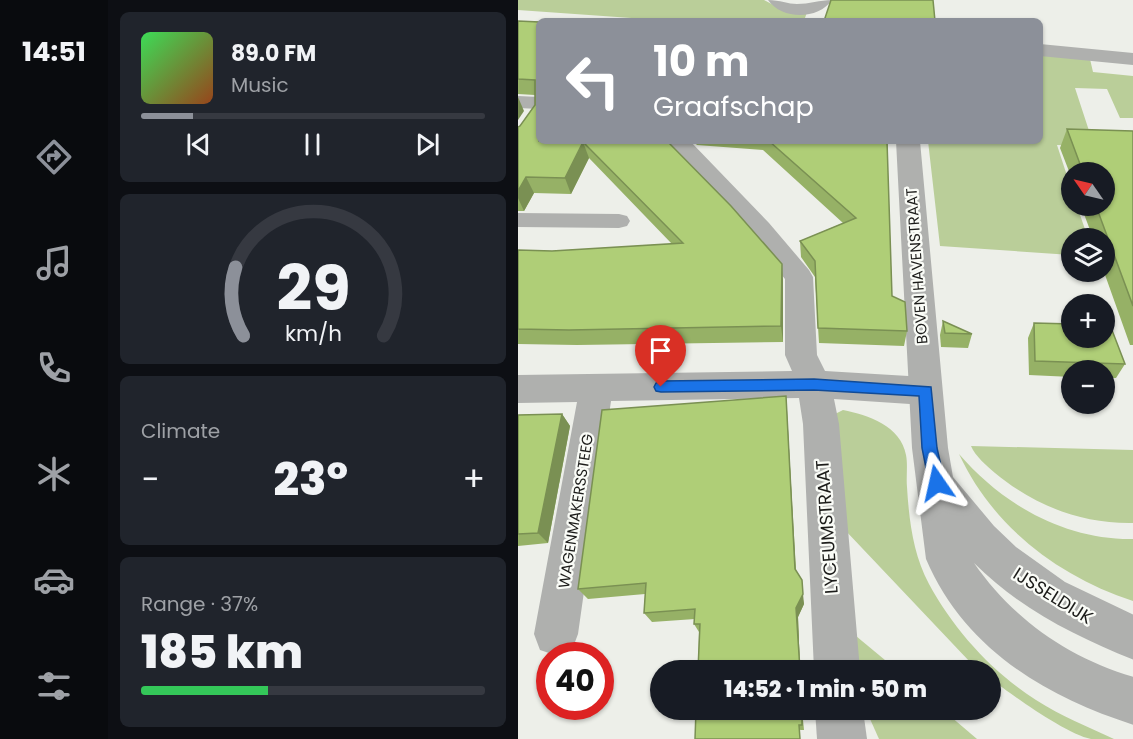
<!DOCTYPE html>
<meta charset="utf-8">
<style>
body{margin:0;font-family:Poppins,sans-serif;background:#20242c;color:#f1f3f6;height:100vh;display:flex;flex-direction:column;font-size:22px;white-space:nowrap}
*{box-sizing:border-box;margin:0}
p{font-size:20px;color:#9ea1a6}
.icon{flex:none;width:33px;height:33px;fill:none;stroke:currentColor;stroke-width:2;stroke-linecap:round;stroke-linejoin:round}
.map{position:relative;flex:1;overflow:hidden}
.side{display:flex;flex-direction:column;gap:12px;padding:12px;background:#0d0f14;width:410px}
.side>*{flex:none}
.top-card{position:absolute;left:18px;top:18px;width:507px;height:126px;border-radius:9px;box-shadow:0 2px 4px #0004;background:#8c9099;color:#fff;overflow:hidden}
.needle{width:39px;rotate:304deg}
.fabs{position:absolute;left:543px;top:162px;display:grid;gap:12px}
.fabs a{display:grid;place-items:center;width:54px;height:54px;border-radius:50%;background:#171b24;box-shadow:0 2px 4px #0004;font-size:30px}
.speed{position:absolute;left:18px;top:642px;display:flex;gap:12px;font-size:30px;font-weight:700;text-align:center}
.speed>*{display:grid;place-content:center;width:78px;height:78px;border-radius:50%;background:#171b24;box-shadow:0 2px 4px #0004;line-height:1}
.speed .limit{border:9px solid #d22;background:#fff;color:#111}
.pin{position:absolute;display:grid;place-items:center;width:51px;height:51px;color:#fff;margin:-62px -26px;border-radius:50% 50% 50% 0;rotate:-45deg;box-shadow:0 0 6px #0007}
.pin .icon{rotate:45deg}
.me{position:absolute;width:66px;margin:-33px;rotate:349deg;stroke-linejoin:round;filter:drop-shadow(0 0 4px #0008)}
.turn{display:flex;align-items:center;gap:21px;height:126px;padding:0 18px;font-size:27px}
.turn .icon{width:78px;height:78px;stroke-width:2.5}
.turn b{display:block;font-size:42px;line-height:51px}
.big{font-size:45px;font-weight:800;line-height:1.1}
.side .widget{flex:1;display:flex;flex-direction:column;justify-content:center;gap:9px;min-width:0;padding:0 21px;border-radius:9px;background:#20242c}
.side .dial{align-items:center;gap:0}
.dial svg{height:156px;overflow:visible;fill:none;stroke:#363941;stroke-width:7;stroke-linecap:round;text-anchor:middle}
.dial text{fill:#f1f3f6;stroke:none}
.song{display:flex;align-items:center;gap:18px}
.cover{width:72px;height:72px;border-radius:9px;background:linear-gradient(135deg,hsl(130 70% 55%),hsl(20 70% 35%))}
.played{height:6px;border-radius:3px;background:linear-gradient(90deg,#8c9099 15%,#363941 15%)}
.keys{display:flex;justify-content:space-around;direction:ltr}
.heat{display:flex;justify-content:space-between;align-items:center;font-size:33px;direction:ltr}
.charge{height:9px;border-radius:4px;background:linear-gradient(90deg,#34c759 37%,#363941 0)}
.trip{position:absolute;left:132px;top:660px;width:351px;height:60px;border-radius:30px;background:#171b24;box-shadow:0 2px 4px #0004;font-weight:800;line-height:60px;text-align:center}
main{display:flex;flex:1;min-height:0}
.tabs{display:flex;flex-direction:column;width:108px;justify-content:space-around;align-items:center;background:#090b0e;color:#9ea1a6}
.tabs .icon{width:42px;height:42px}
.tabs .active{color:#8c9099}
.tabs b{font-size:27px;color:#f1f3f6}
.map>svg:first-child{display:block}
</style>
<main>
<nav class="tabs">
<b>14:51</b>
<svg class="icon active" aria-label="directions" viewBox="0 0 24 24"><path d="M12 3l9 9-9 9-9-9zM9 14v-3h6M13 9l2 2-2 2"/></svg>
<svg class="icon" aria-label="music" viewBox="0 0 24 24"><path d="M9 18V5l10-2v13"/><circle cx="6" cy="18" r="3"/><circle cx="16" cy="16" r="3"/></svg>
<svg class="icon" aria-label="phone" viewBox="0 0 24 24"><path d="M5 4h4l2 5-3 2q2 4 5 5l2-3 5 2v4C11 20 4 13 5 4z"/></svg>
<svg class="icon" aria-label="climate" viewBox="0 0 24 24"><path d="M12 3v18M4 7l16 10M4 17L20 7"/></svg>
<svg class="icon" aria-label="car" viewBox="0 0 24 24"><path d="M5 17H2v-5l4-1 3-4h7l3 4 3 1v5h-3M9 17h6M6 11h13"/><circle cx="7" cy="17" r="2"/><circle cx="17" cy="17" r="2"/></svg>
<svg class="icon" aria-label="filters" viewBox="0 0 24 24"><path d="M4 7h16M4 17h16"/><circle cx="9" cy="7" r="2"/><circle cx="15" cy="17" r="2"/></svg>
</nav>
<section class="side">
<div class="widget">
<div class="song"><i class="cover"></i><div><b>89.0 FM</b><p>Music</p></div></div>
<div class="played"></div>
<div class="keys"><svg class="icon" aria-label="previous" viewBox="0 0 24 24"><path d="M18 5L8 12l10 7zM5 5v14"/></svg><svg class="icon" aria-label="pause" viewBox="0 0 24 24"><path d="M8 5v14M16 5v14"/></svg><svg class="icon" aria-label="next" viewBox="0 0 24 24"><path d="M6 5l10 7-10 7zM19 5v14"/></svg></div>
</div>
<div class="widget dial"><svg viewBox="0 0 100 80">
<path d="M14 69A42 42 0 1 1 86 69"/>
<path d="M14 69A42 42 0 0 1 10 34" stroke="#8c9099"/>
<text x="50" y="56" font-size="32" font-weight="700">29</text>
<text x="50" y="72" font-size="11">km/h</text>
</svg></div>
<div class="widget"><p>Climate</p>
<div class="heat"><a>−</a><b class="big">23°</b><a>+</a></div>
</div>
<div class="widget"><p>Range · 37%</p><b class="big">185 km</b><div class="charge"></div></div>
</section>
<div class="map">
<svg width="616" height="739" viewBox="0 0 616 739">
<rect width="100%" height="100%" fill="#edefe9"/>
<!-- green -->
<g fill="#bace99">
<path d="M0 0H246L265 10 289 12 286 21H156L0 10Z"/>
<path d="M522 54 572 59 575 72 615 76V118H602L589 89 557 88 576 146 539 145 553 188 554 206H559L570 238H554L553 255 422 246 410 141H522Z"/>
<path d="M325 410C350 415 383 426 388 455 390 465 388 477 389 487 391 520 395 554 411 584 436 630 474 672 518 700 543 716 570 727 596 739 589 739 580 739 573 739 548 734 494 695 473 679L472 670H462L452 662 326 529 315 415Z"/>
<path d="M453 446 615 450V523C564 524 517 506 477 473 469 466 457 456 453 446Z"/>
<path d="M441 454C485 505 547 540 615 539V601C540 576 475 527 441 454Z"/>
<path d="M338 636 379 670H339L335 639Z"/>
<path d="M348 710H425L459 739H361Z"/>
</g>
<g fill="none" stroke-linecap="round" stroke-linejoin="round">
<!-- service -->
<path fill="#afb0ae" fill-rule="evenodd" d="M0 213 101 214 109 216 112 221 109 226 101 228 0 227Z"/>
<!-- minor -->
<g fill="#afb0ae" fill-rule="evenodd">
<path d="M250 0C262 0 270 4 279 4 291 4 302 0 314 0 300 20 264 20 250 0Z"/>
<path d="M522 44 616 53V65L522 56Z"/>
<path d="M0 96 21 97V109L0 108Z"/>
<path d="M147 141H172L251 223 291 270 295 277 299 355 307 371 407 377 419 381 424 391 419 401 407 405 316 399 321 424 342 670H296L285 424 281 398 93 401 60 634 54 650 40 656 22 650 16 634 59 402 0 403V375L274 371 267 355V279L231 235Z"/>
<path d="M297 710H345L349 739H299Z"/>
</g>
<!-- tertiary -->
<path fill="#afb0ae" fill-rule="evenodd" d="M378 141H402L430 448 435 477 476 526 498 547 547 582 616 615V660C557 636 502 609 456 563 495 619 550 658 616 677V725C527 697 446 648 408 559L394 448Z"/>
</g>
<!-- wall -->
<g fill="#96b166">
<path d="M0 21 149 141 265 280V342L59 345 0 344V250L34 251 154 244 71 158 53 194 16 193 6 211H0V127L2 126 17 105V95L0 94Z"/>
<path d="M549 129 615 131V345H612L586 272V238H575L563 206H586V172H554V179L542 148Z"/>
<path d="M175 141H369L374 296 389 331 386 346 301 343 297 277 283 257 282 241 325 223 245 150 179 145Z"/>
<path d="M425 321 454 334 450 348 423 347 422 335Z"/>
<path d="M516 323 607 364 598 378H586V370H554V377L511 375 510 338Z"/>
<path d="M268 396 278 570 286 604 280 617 282 670H180L181 632 176 624 177 619 134 622 126 613 127 594 70 599 60 589Z"/>
<path d="M44 414 52 426 30 543 0 546V415Z"/>
<path d="M178 710H284L286 730H283Z"/>
</g>
<!-- shaded-wall -->
<g fill="#7a9053">
<path d="M0 97 6 111 0 120Z"/>
<path d="M65 142 71 158 53 194 47 178Z"/>
<path d="M8 177 16 193 6 211 0 198V191Z"/>
<path d="M264 264 265 280V342L263 326Z"/>
<path d="M268 396 269 410 278 580 277 569Z"/>
<path d="M44 414 52 426 30 543 20 533Z"/>
<path d="M285 594 286 604 280 617 282 670 278 608Z"/>
</g>
<!-- building -->
<g fill="#afce77" stroke="#7a9053" stroke-width="1.5">
<path d="M313 0H415L417 21H306Z"/>
<path d="M0 21 21 22V141H149L213 206 264 264 263 326 51 330 0 329V250L34 251 165 243 65 142 47 178 8 177 0 191V127L2 126 17 105V80L0 79Z"/>
<path d="M549 129 615 131V306L578 206H586V172H565Z"/>
<path d="M251 141H369L374 296 387 302 389 331 300 328 297 261 282 241 338 218Z"/>
<path d="M425 321 454 334 427 333Z"/>
<path d="M516 323 554 324V338H586V325H592L607 364 517 361Z"/>
<path d="M268 396 277 569 284 580 285 594 278 608 282 670H180L182 624H176L177 609 126 613 128 583 60 589 84 410Z"/>
<path d="M44 414 20 533 0 534V415Z"/>
<path d="M178 710H284V725H281L282 739H177Z"/>
</g>
<!-- route -->
<path fill="#1a73e8" stroke="#114b97" stroke-width="1.5" d="M296 379 413 387 419 448 427 483 424 488 419 490 413 488 411 483 404 448 401 396 296 390 143 392 138 391 136 387 138 383 143 381Z"/>
<g text-anchor="middle" stroke-width="4.5" stroke-linejoin="round" paint-order="stroke">
<!-- street labels -->
<g font-size="15" fill="#1c1c1a" stroke="#fafcf7">
<text transform="translate(399 266) rotate(-94)" y="5">BOVEN HAVENSTRAAT</text>
<text transform="translate(58 511) rotate(-81)" y="5">WAGENMAKERSSTEEG</text>
</g>
<!-- near-street labels -->
<g font-size="18" fill="#1c1c1a" stroke="#fafcf7">
<text transform="translate(309 527) rotate(-94)" y="6">LYCEUMSTRAAT</text>
<text transform="translate(535 596) rotate(32)" y="6">IJSSELDIJK</text>
</g>
</g>
</svg>
<div class="fabs">
<a><svg class="needle" viewBox="-14 -14 28 28"><path d="M0-13l5 13h-10z" fill="#e53935"/><path d="M0 13l5-13h-10z" fill="#9ea1a6"/></svg></a>
<a><svg class="icon" aria-label="layers" viewBox="0 0 24 24"><path d="M12 4l9 5-9 5-9-5zM3 14l9 5 9-5"/></svg></a>
<a>+</a>
<a>−</a>
</div>
<div class="speed"><div class="limit">40</div></div>
<div class="pin" style="left:143px;top:387px;background:#d93025"><svg class="icon" aria-label="arrive" viewBox="0 0 24 24"><path d="M6 21V4h12l-3 4 3 4H6"/></svg></div>
<svg class="me" style="left:419px;top:483px" viewBox="-20 -20 40 40"><path d="M0-17L14 15 0 8-14 15z" fill="#1a73e8" stroke="#fff" stroke-width="4"/></svg>
<div class="trip">14:52 · 1 min · 50 m</div>
<div class="top-card">
<div class="turn"><svg class="icon" aria-label="left" viewBox="0 0 24 24"><path d="M17 20v-9H6M10 6l-5 5 5 5"/></svg><div><b>10 m</b>Graafschap</div></div>
</div>
</div>
</main>
